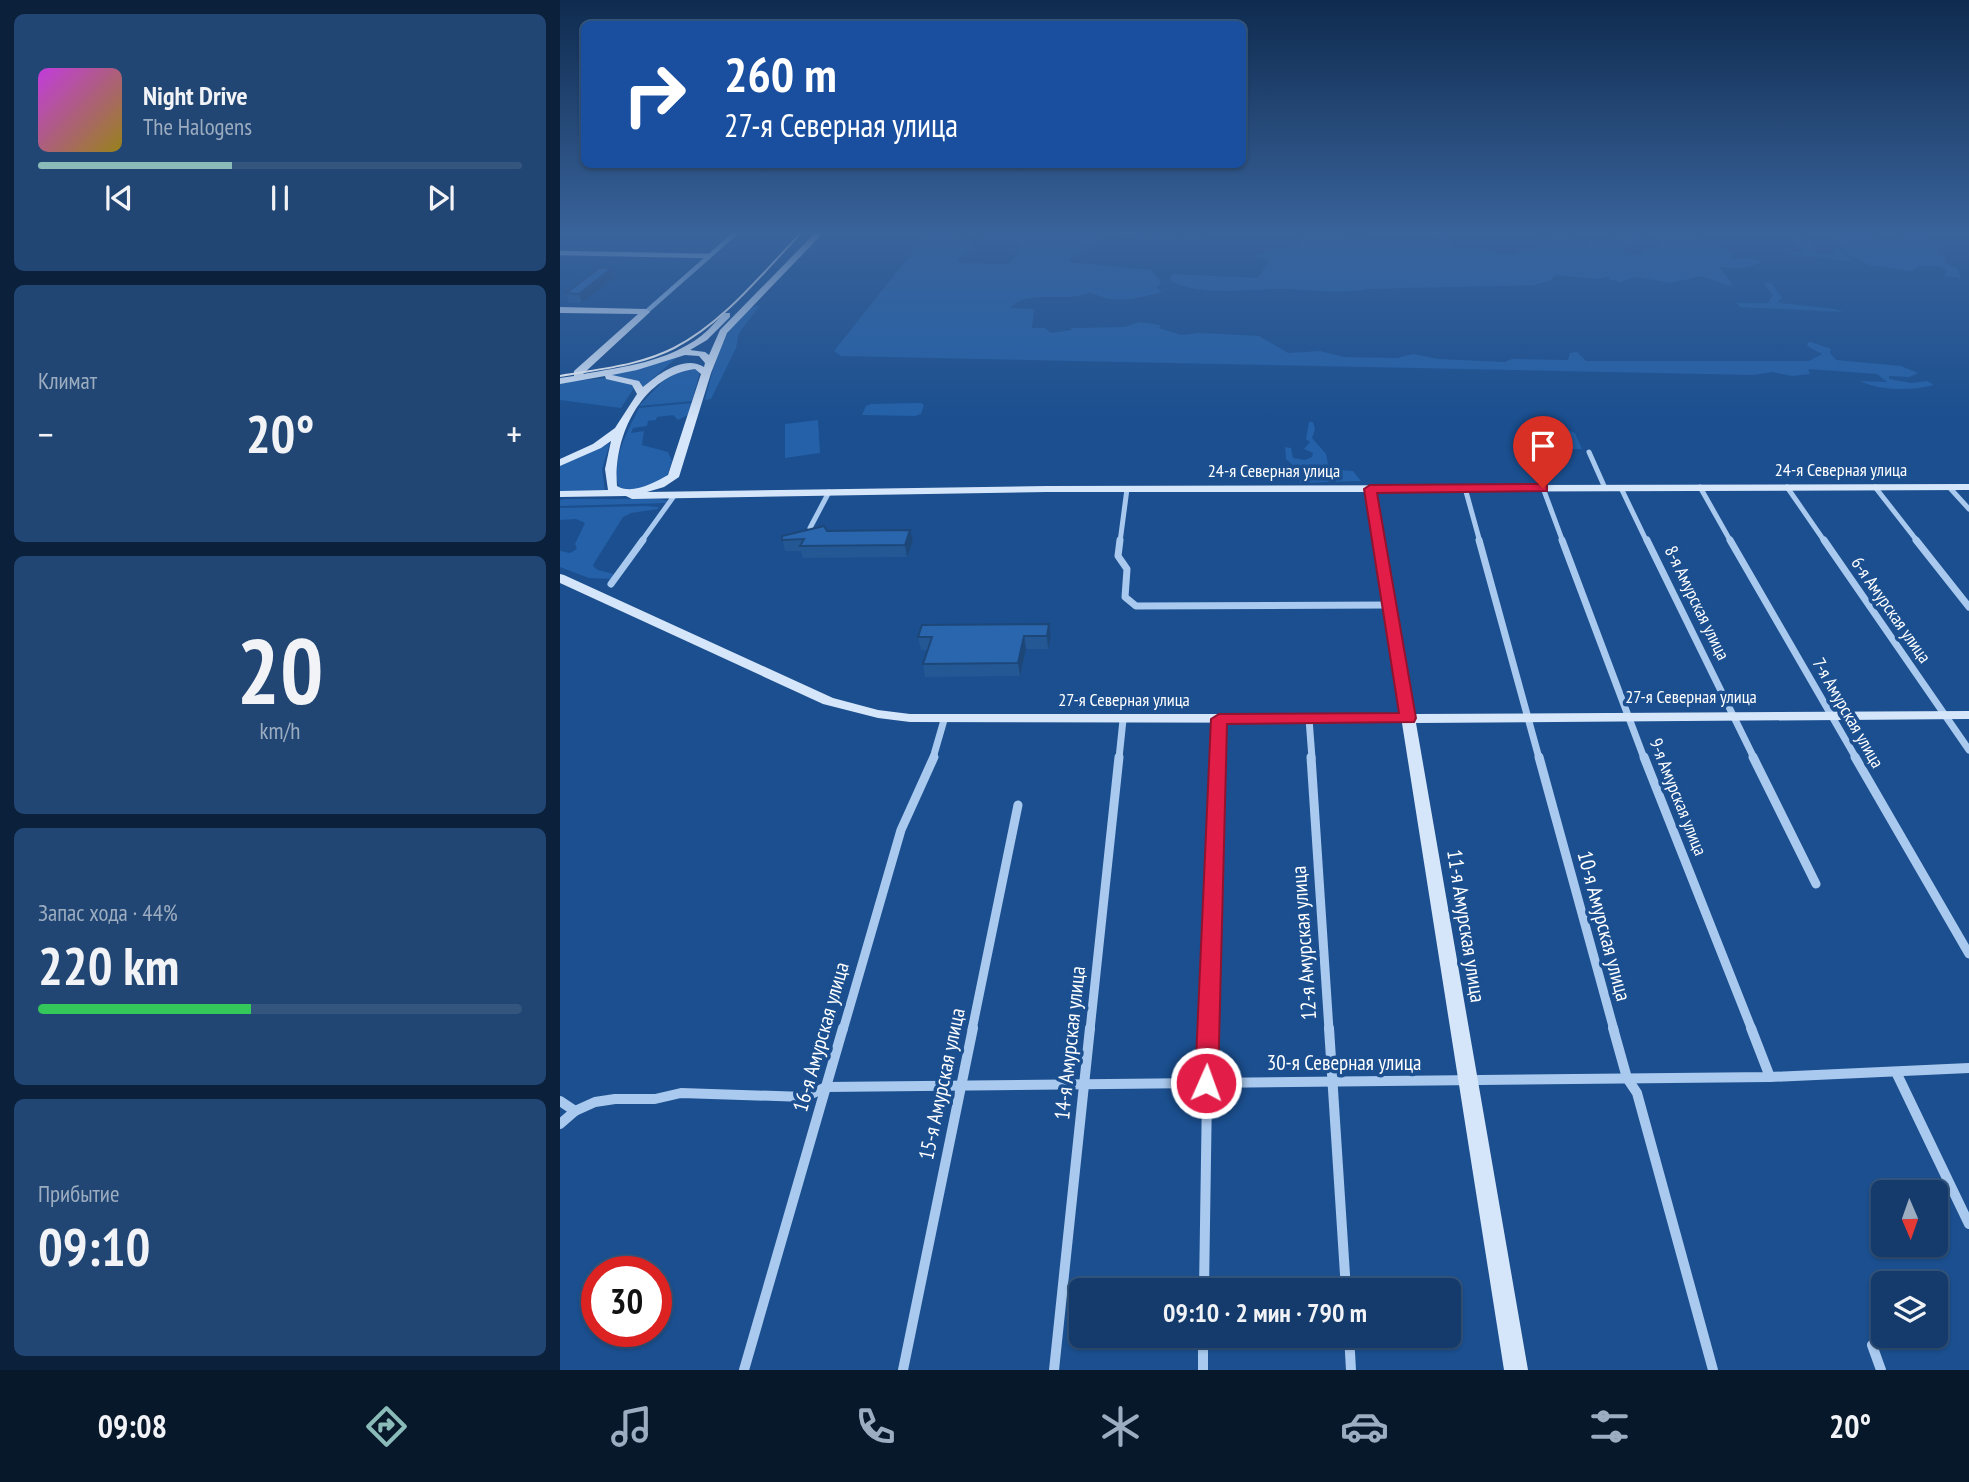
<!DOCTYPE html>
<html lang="ru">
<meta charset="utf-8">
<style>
body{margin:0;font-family:"PT Sans Narrow",sans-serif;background:#214673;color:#f1f3f6;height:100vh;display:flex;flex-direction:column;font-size:26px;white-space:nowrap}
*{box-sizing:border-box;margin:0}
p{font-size:23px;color:#9dadc1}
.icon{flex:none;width:38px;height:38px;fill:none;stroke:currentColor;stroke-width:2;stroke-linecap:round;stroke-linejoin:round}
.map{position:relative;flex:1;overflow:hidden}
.sheet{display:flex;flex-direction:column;gap:14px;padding:14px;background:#0b203b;width:560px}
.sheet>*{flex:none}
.banner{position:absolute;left:21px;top:21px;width:665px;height:147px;border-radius:10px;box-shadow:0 2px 5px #0004,0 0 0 2px #33557e;background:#1a4fa0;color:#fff;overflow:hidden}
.needle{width:46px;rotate:178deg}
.buttons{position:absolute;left:1311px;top:1180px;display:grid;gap:14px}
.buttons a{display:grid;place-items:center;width:77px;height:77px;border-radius:10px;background:#143b6b;box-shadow:0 2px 5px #0004,0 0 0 2px #33557e;font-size:35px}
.speed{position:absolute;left:21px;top:1256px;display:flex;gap:14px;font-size:35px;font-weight:700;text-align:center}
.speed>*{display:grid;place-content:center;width:91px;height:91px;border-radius:50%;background:#143b6b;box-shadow:0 2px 5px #0004,0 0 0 2px #33557e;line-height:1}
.speed .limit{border:10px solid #d22;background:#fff;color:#111}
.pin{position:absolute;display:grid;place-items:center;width:60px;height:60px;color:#fff;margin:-72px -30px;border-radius:50% 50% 50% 0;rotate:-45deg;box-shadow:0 0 7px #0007}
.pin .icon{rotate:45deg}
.me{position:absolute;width:77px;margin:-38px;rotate:2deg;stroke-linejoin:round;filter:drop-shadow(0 0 5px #0008)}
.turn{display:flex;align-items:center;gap:24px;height:147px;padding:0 28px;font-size:32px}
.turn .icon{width:91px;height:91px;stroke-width:2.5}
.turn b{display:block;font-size:49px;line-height:60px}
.big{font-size:52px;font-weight:800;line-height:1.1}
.sheet .tile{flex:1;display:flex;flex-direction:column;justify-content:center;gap:10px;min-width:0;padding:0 24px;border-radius:10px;background:#214673}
.sheet .dial{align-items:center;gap:0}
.dial b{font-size:91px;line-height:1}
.song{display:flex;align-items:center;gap:21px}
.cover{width:84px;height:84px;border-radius:10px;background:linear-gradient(135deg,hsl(290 70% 55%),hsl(50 70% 35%))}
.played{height:7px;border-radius:4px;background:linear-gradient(90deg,#8bbbb9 40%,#33557e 40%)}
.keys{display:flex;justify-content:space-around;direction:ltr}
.heat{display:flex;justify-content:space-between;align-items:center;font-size:38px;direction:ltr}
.charge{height:10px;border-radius:5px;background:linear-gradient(90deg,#34c759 44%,#33557e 0)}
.trip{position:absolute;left:509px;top:1278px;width:392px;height:70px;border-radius:10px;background:#143b6b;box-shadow:0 2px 5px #0004,0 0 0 2px #33557e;font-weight:800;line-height:70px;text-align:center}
.tab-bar{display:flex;height:112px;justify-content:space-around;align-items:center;background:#08182b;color:#9dadc1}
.tab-bar .icon{width:49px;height:49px}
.tab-bar .current{color:#8bbbb9}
.tab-bar b{font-size:32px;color:#f1f3f6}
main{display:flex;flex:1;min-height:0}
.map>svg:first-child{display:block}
</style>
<main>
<section class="sheet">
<div class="tile">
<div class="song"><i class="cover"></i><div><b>Night Drive</b><p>The Halogens</p></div></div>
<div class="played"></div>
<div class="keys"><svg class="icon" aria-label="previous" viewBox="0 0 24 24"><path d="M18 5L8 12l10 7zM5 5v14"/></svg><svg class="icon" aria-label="pause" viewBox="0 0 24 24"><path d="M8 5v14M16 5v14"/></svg><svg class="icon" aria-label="next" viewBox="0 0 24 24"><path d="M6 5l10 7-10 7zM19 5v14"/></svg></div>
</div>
<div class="tile"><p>Климат</p>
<div class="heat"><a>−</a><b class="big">20°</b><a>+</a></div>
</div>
<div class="tile dial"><b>20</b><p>km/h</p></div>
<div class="tile"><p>Запас хода · 44%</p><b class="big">220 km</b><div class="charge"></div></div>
<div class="tile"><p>Прибытие</p><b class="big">09:10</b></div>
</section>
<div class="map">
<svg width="1409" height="1370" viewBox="0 0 1409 1370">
<rect width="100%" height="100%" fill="#1b4f8f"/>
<!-- green -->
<g fill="#2461a8">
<path d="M370 230H388L411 244 406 254 398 258V263L449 264 464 244 424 241 421 240 426 230H596L614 235V238L622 239 627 236 608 230H641L633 233 644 237 642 240 629 243 546 236C533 240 522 252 509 259V262L591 270 601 282 597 288 602 292C573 299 557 305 530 292 508 304 465 288 450 308L474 309 472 328H485L491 333 512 330 510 328 565 327 579 322 601 325 599 328 621 335 640 333 699 336 728 353 760 351 784 357 837 358 853 354 878 359 944 362 952 359 1008 360 1010 353 1017 352 1026 361H1249L1262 354 1247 346 1248 342H1251L1271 349 1270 353 1276 360 1341 366 1358 373 1349 377 1329 376V379L1351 383 1367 381 1374 385C1352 391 1321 391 1300 381L1327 382 1317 374 1248 369 1250 374 1232 376 1212 372 1193 375 281 356 274 351Z"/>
<path d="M810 230H940L918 236 880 233 891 237 888 239 866 237 864 235 868 233 864 232 823 235Z"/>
<path d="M1267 230H1304L1315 236 1313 240 1335 241 1344 245 1348 244 1340 239 1344 234 1335 230H1368L1372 235 1363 241 1379 247 1377 249 1385 258 1384 262 1397 268 1401 278 1384 276 1387 271 1380 266H1359L1353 271 1308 265C1302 259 1292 259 1285 252L1286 249 1273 238 1278 237Z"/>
<path d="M1067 233H1076L1084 238 1061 249 1072 255H1081L1082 251 1097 248 1096 245 1103 243 1095 234C1110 231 1162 245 1174 255L1170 258 1172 259 1193 258 1202 262 1186 268 1159 267 1172 284 1169 286 1142 276 1111 283 1076 277 1060 282 1048 279 1051 276 1038 279 996 275 991 280 974 285 807 289C777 295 749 288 719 289 689 289 635 297 610 280L612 274 698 278 710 260 696 258 697 255 713 249 739 247 746 235 804 240 816 245 832 240 880 241 889 243 895 249 913 248 952 255 958 253 959 250H976L975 240C984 239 995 237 1004 238 1015 239 1018 248 1031 245L1029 241H1047Z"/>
<path d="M1238 237 1253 242 1250 249 1263 254H1275L1273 248 1279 247 1290 261 1226 254 1244 251 1233 243 1232 238Z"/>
<path d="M1203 282 1212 284 1222 298 1218 301 1220 303 1275 309 1283 312 1180 307 1177 303H1208L1213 295Z"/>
<path d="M200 305 179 333 176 348 151 399 145 400C153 372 165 310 200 305Z"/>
<path d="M122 353 83 387 80 382 50 375Z"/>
<path d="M129 366 140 371 132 401 79 406 106 378Z"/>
<path d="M49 378 72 385 74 388 61 408 0 400V382Z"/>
<path d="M132 403 128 415 118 420 113 415 97 417 96 420 88 421 87 426 73 428 71 433 84 431 82 445 108 452 112 461 106 479C91 486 76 493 59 487 50 462 68 430 79 408Z"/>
<path d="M361 403 364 405 361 414 355 416 302 415 306 406 311 404Z"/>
<path d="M258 420 260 453 225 458V424Z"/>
<path d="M749 422H753L755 429 752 438 766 454 769 469 793 471 801 481 740 483 741 473 726 459 725 447 731 448 733 458 745 460 752 457 753 453 744 449 750 442 746 439Z"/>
<path d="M979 429H1005L1015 433 1022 449H987Z"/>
<path d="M50 443 42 469 45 490 0 491V466Z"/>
<path d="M5 499H99L108 501 107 503 0 506V500Z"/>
<path d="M86 506 98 507V509L71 513 63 517 33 565C36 573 49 570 56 576L52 579 29 578 0 567V551L10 553 17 549 15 544 25 523 16 519 0 520V508Z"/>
</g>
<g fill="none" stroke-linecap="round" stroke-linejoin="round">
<!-- street-far4 -->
<g stroke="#a9c9ee" stroke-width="4.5">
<path d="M0 253 149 256"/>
<path d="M86 312 179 230"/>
</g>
<!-- street-far3 -->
<g stroke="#a9c9ee" stroke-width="5">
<path d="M1029 452 1045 488"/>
<path d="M1140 487 1171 542"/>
<path d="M1227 487 1265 542"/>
<path d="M1315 487 1358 542"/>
<path d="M1389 487 1409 509"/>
<path d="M905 488 920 542"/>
<path d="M983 488 1003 542"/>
<path d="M1061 488 1087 542"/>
<path d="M250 528 269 492"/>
<path d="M81 542 114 496"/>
<path d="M560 542 567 489"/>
</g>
<!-- street-far2 -->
<g stroke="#a9c9ee" stroke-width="7">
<path d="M560 540 558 556 567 569 565 597 576 606 830 605"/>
<path d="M919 540 979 758"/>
<path d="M1002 540 1084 758"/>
<path d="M1087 540 1194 758"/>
<path d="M1170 540 1296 758"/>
<path d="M1264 540 1409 750"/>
<path d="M1356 540 1409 607"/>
<path d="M51 584 83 540"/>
<path d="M749 719 752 758"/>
<path d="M373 758 384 720"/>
<path d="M559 758 563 720"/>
<path d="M658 758 659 719"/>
</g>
<!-- street-far1 -->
<g stroke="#a9c9ee" stroke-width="9">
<path d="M751 757 769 1030"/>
<path d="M979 757 1054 1030"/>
<path d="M1084 757 1192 1030"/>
<path d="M1193 757 1256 884"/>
<path d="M1295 757 1409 954"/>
<path d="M283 1030 341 830 374 757"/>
<path d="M412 1030 458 805"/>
<path d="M530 1030 559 757"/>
<path d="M648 1030 658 757"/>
</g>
<!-- street -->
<g stroke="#a9c9ee" stroke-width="10">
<path d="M769 1028 786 1290"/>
<path d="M1053 1028 1067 1078 1077 1093 1153 1370"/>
<path d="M1191 1028 1210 1077"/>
<path d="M1336 1072 1409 1224"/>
<path d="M0 1101 15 1111 35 1102 55 1099H95L121 1093 245 1097 266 1087 1210 1077 1409 1068"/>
<path d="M0 1124 15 1111"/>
<path d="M644 1290 648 1028"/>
<path d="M643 1335V1370"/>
<path d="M789 1335 791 1370"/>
<path d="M1312 1345 1321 1370"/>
<path d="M184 1370 283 1028"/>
<path d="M343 1370 413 1028"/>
<path d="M494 1370 530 1028"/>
</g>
<!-- secondary -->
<path fill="#d6e6fa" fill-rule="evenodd" d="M258 230H266L167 333 151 373 119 477 104 487 87 492 487 486 1409 484V490L816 492 854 714 1409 711V719L856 723 968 1370H944L842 723 350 722 318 718 263 704 0 583V574L4 575 273 698 318 710 350 714H840L805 492H487L72 499 66 496 0 497V491L48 490 45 469 51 441 41 448 0 466V459L33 444 55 428 77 394 72 385 46 379 45 376 0 384V378L14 376V371L78 314 0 313V307L86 309 90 312 23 374C63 367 107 362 141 336 149 330 156 321 164 313H170V317L147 340 130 350 145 352 149 355 160 330ZM125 355 139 356 145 363 144 367C124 354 97 375 83 387L79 381 52 375 77 370ZM135 369 141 374 108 475C94 483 72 495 57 486 53 437 81 376 135 369Z"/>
<!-- tram -->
<path stroke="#fff" stroke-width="2" d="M0 376C38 369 79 366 114 348 165 322 204 271 244 230"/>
</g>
<!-- wall -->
<g fill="#245895">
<path d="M52 268 54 278 22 303H9L6 293Z"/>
<path d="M350 530 353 541 347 557 243 558 241 551H225L222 536 267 531Z"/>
<path d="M362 625 491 636 488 649H466L460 676 365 677 363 664 368 650H361L358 637Z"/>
</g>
<!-- shaded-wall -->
<g fill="#1d4779">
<path d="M52 268 54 278 22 303 19 294Z"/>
<path d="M350 530 353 541 347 557 345 545Z"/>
<path d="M489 624 491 636 488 649 487 636Z"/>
<path d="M464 636 466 649 460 676 458 663Z"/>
</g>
<!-- building -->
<g fill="#2a66ad" stroke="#1d4779" stroke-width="2">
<path d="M39 268H52L19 294 6 293Z"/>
<path d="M264 526 267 531 350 530 345 545 240 546 244 539 222 540V536Z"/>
<path d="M489 624 487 636H464L458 663 363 664 372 637H358L362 625Z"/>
</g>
<!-- sky -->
<linearGradient id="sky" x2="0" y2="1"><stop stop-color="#0f2b4f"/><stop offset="0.55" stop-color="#39639b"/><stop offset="1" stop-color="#39639b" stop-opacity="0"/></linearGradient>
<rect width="1409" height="422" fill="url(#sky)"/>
<!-- route -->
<path fill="#e11d48" stroke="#92132f" stroke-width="2" d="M983 484 987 485V491L817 493 856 718 854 722 667 724 658 1083 654 1090 646 1092 639 1090 635 1083 651 719 659 714 839 713 804 489 810 485Z"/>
<g text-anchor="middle" stroke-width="7" stroke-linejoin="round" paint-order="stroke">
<!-- street labels -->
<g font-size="18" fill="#fff" stroke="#1b4f8f">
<text x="1281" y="476">24-я Северная улица</text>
<text x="714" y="477">24-я Северная улица</text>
<text transform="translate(1137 603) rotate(64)" y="6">8-я Амурская улица</text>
<text transform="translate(1331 610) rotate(55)" y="6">6-я Амурская улица</text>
<text x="1131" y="703">27-я Северная улица</text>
<text x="564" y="706">27-я Северная улица</text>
<text transform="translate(1288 713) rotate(60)" y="6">7-я Амурская улица</text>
<text transform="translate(1118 797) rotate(68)" y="6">9-я Амурская улица</text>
</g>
<!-- near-street labels -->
<g font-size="21" fill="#fff" stroke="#1b4f8f">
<text transform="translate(906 926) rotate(81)" y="7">11-я Амурская улица</text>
<text transform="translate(1044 926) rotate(75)" y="7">10-я Амурская улица</text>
<text transform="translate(744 943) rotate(-94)" y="7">12-я Амурская улица</text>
<text transform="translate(261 1037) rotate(-74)" y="7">16-я Амурская улица</text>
<text transform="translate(510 1043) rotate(-84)" y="7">14-я Амурская улица</text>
<text x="784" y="1070">30-я Северная улица</text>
<text transform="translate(382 1084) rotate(-78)" y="7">15-я Амурская улица</text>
</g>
</g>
</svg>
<div class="buttons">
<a><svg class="needle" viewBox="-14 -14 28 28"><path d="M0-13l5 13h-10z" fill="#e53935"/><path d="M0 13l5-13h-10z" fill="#9dadc1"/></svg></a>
<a><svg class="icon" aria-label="layers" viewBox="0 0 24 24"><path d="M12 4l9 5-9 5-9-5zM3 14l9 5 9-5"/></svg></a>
</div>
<div class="speed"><div class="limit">30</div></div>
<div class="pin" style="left:983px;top:488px;background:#d93025"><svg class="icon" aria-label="arrive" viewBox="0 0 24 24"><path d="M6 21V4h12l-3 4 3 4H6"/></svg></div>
<svg class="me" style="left:646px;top:1083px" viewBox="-20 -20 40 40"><circle r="17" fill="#e11d48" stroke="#fff" stroke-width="3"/><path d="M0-11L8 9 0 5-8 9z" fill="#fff"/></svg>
<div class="trip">09:10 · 2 мин · 790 m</div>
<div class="banner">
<div class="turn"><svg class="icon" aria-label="right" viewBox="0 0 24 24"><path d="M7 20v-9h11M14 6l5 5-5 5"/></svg><div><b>260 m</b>27-я Северная улица</div></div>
</div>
</div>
</main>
<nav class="tab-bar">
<b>09:08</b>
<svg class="icon current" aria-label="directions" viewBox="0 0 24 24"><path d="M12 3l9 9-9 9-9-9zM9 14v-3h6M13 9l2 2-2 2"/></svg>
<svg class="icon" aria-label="music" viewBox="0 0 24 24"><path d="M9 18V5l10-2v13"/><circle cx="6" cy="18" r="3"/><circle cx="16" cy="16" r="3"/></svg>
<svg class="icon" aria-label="phone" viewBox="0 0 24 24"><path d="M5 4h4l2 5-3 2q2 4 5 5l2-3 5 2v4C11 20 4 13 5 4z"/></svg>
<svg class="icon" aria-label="climate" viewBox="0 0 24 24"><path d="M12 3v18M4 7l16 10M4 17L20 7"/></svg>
<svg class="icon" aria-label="car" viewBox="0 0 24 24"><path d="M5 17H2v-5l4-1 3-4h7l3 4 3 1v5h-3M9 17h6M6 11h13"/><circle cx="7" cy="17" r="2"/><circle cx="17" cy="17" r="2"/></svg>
<svg class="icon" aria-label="filters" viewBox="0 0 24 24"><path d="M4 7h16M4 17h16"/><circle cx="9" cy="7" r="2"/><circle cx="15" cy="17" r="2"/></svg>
<b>20°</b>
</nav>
